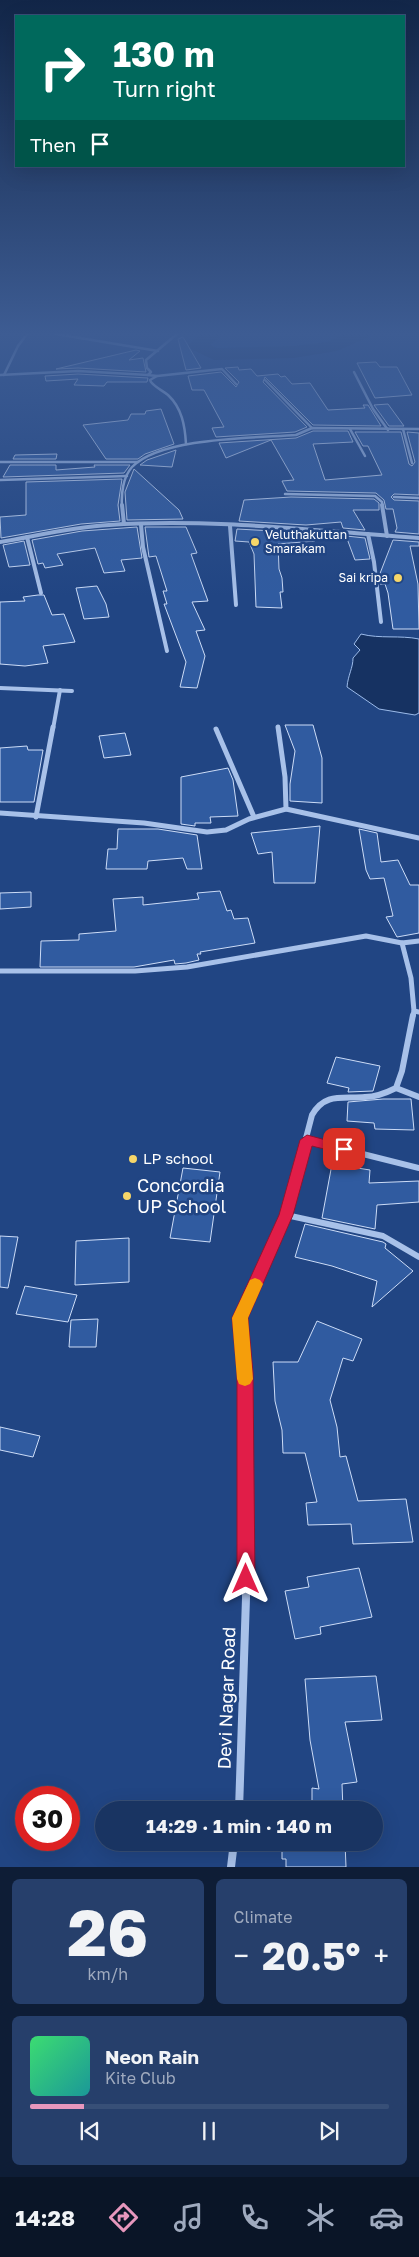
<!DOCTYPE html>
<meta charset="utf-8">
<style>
body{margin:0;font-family:"Golos Text",sans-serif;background:#263f6b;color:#f1f3f6;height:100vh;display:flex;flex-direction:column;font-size:19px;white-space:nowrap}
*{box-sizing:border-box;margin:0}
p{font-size:16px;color:#9faabe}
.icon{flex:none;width:28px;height:28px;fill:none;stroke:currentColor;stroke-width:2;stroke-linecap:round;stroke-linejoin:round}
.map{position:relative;height:1867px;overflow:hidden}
.side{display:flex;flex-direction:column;gap:12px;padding:12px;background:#0e1d36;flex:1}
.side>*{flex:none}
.guide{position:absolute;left:15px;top:15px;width:390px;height:152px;border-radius:0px;box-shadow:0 5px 20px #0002,0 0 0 1px #374f77;background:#00695c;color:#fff;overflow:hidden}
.speed{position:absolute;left:15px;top:1786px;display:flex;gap:10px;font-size:25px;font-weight:700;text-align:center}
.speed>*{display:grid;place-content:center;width:65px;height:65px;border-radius:50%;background:#193462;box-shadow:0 5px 20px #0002,0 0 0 1px #374f77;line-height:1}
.speed .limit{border:8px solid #d22;background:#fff;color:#111}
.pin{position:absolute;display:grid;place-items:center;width:42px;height:42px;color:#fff;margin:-21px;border-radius:10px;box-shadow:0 2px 8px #0006}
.me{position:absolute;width:55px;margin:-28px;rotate:0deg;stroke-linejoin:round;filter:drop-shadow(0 0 4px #0008)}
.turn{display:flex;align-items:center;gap:18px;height:105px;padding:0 15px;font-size:22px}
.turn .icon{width:65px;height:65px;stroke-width:2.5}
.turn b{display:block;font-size:35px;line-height:42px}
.then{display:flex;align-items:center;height:48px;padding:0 15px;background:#0003;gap:10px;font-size:19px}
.big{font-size:38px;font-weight:700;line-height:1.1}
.side .tile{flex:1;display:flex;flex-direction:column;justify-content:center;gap:8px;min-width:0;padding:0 18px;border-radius:8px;background:#263f6b}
.side .dial{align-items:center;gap:0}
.dial b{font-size:65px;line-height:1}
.song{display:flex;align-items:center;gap:15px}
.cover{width:60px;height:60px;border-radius:8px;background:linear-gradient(135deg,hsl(140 70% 55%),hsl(180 70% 35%))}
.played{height:5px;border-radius:2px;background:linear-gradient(90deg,#e797bd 15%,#374f77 15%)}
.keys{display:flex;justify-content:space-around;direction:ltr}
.heat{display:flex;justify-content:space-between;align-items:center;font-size:28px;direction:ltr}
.side .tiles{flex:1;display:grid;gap:12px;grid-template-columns:1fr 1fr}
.tile:last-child{grid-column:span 2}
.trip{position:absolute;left:95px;top:1801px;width:288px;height:50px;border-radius:25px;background:#193462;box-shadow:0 5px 20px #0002,0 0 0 1px #374f77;font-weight:700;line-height:50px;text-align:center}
.dock{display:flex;height:80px;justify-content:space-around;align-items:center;background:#0a1527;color:#9faabe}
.dock .icon{width:35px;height:35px}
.dock .on{color:#e797bd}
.dock b{font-size:22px;color:#f1f3f6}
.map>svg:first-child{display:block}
</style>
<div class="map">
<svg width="419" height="1867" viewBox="0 0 419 1867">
<rect width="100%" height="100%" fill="#214583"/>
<!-- water -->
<path fill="#163262" stroke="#9cbbea" d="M361 634C380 639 400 635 419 639V713L415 715 379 709 347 687C348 675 353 668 353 658L360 650 354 644Z"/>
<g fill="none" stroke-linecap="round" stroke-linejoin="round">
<!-- river -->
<path fill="#163262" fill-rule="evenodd" d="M201 334H223L210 345 217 348 294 346 327 342 345 334H370L367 338 337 351 294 358 214 360 191 349 188 345Z"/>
</g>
<!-- building -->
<g fill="#305ba0" stroke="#ccdcf7">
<path d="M183 337 201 368 186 370 178 339Z"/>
<path d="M136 350 140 351 129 360 143 358 146 372 78 368 56 369Z"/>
<path d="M376 362 380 367H397L412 395 375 398 357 363Z"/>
<path d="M238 367 239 370 251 369 257 376 278 374 281 377 285 376 292 384 310 383 328 410 365 408 363 405H368L381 426 313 425 265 377 263 382 307 427 295 432 216 437 212 428 224 427 204 390H192L188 376 221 372 236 387 239 382 225 368Z"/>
<path d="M78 374 148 378 147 382H107L104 386 74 385 78 379 46 381 45 376Z"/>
<path d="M388 404 404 426H389L374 405Z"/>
<path d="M161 409 174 444 145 454 138 459H106L83 425 128 420 131 414H145L146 411Z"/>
<path d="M313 431H348L353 442 313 444 325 480 382 475 368 446H363L355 432H401L409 464 412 466 415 462 407 432 419 433V495L394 494 391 497 394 500 419 501V534L395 532 397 528 393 509H386L384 500 376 493 287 491 282 481 294 480 271 440 226 458 219 443 296 438Z"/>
<path d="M176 450 172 467 140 465 147 460Z"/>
<path d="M57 454 56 459H13L15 455Z"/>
<path d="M10 465H56V470L95 467 94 465H130L124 473 3 477Z"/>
<path d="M134 469 179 510 183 519 127 520 125 492Z"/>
<path d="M122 479 118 505 120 521 81 524 1 538 0 517 26 515V482Z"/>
<path d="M291 497 374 499 379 503V510H353L365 530 343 528 341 522 306 525 239 521 244 500Z"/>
<path d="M137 527 142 558 121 560 125 571 104 573 95 548 57 554 63 565 45 568 43 563 38 564 32 540 82 531Z"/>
<path d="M145 527H186L197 553 191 554 208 601 192 602 205 630 196 631 205 656 197 688 180 687 186 662 164 604H167L163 591H167L156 556 149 557Z"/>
<path d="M237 529 310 533 315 541 278 544 279 569 282 578 283 592H280L282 608 256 607 254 554 249 542 235 541Z"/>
<path d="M346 536 365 538 370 559 355 560Z"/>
<path d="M393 540 419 542V546H410L418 584 419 629H393L388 593 385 584H380L379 576Z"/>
<path d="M24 541 30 565 9 567 3 545Z"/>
<path d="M97 586 106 604 109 617 84 619 76 588Z"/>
<path d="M38 595H44L52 615 64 614 75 642 43 646 48 663 25 666 0 664V602L25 601 23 597Z"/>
<path d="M285 725H313L322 758V803L290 801V784L295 751Z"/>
<path d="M125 733 131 755 104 758 99 736Z"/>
<path d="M27 746 28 750H43L34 802H0V748Z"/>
<path d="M228 768 233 780 238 816 210 817 211 823H195V826L181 824V777Z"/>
<path d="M320 826 315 883H274L272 852 258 854 251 833Z"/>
<path d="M118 829H158L197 835 202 869H187L183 858 148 861 147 869H106L108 849H117Z"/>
<path d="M359 829 377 833 381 862 398 860 410 885H419V933L397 937 386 917 393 916 384 878 370 879 366 870Z"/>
<path d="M220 891 227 911 231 910 234 919 248 918 255 943 200 952 201 954H197L199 960 186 963 175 964 174 960 134 967H40L41 941 79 940V934L116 931 113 899 143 897V905L199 899 197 893Z"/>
<path d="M31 892V907L0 909V893Z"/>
<path d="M336 1057 380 1066 373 1091 348 1092 349 1088 327 1083Z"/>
<path d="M383 1099H411L414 1130 375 1129 374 1123 347 1121 348 1102Z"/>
<path d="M332 1164 370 1170 369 1183 419 1181V1202L377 1205 375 1229 322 1218Z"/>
<path d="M183 1168 220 1172 210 1242 170 1238Z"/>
<path d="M305 1224 383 1242 386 1244 385 1248 413 1271 372 1307 377 1281 332 1266 295 1257Z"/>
<path d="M0 1236 18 1237 8 1288 0 1287Z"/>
<path d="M129 1238V1282L75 1285 76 1241Z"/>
<path d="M25 1286 77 1295 68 1322 16 1314Z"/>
<path d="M98 1319 96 1347H69L71 1320Z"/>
<path d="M317 1321 362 1339 353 1361 343 1358 330 1400 337 1427 340 1457 346 1456 358 1501 406 1499 413 1542 353 1544 351 1524 308 1525 306 1503 317 1502 305 1453H283L282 1430 275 1401 273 1362H298Z"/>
<path d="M0 1427 40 1436 33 1457 0 1450Z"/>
<path d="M359 1568 372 1617 320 1627 321 1634 295 1639 285 1591 309 1587 307 1577Z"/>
<path d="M376 1676 382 1720 345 1722 357 1782 342 1784 343 1810H312V1788L319 1789 310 1740 305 1679Z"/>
<path d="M282 1842H345L346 1867H286V1859H282Z"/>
</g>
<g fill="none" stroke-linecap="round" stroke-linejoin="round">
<!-- minor-far4 -->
<g stroke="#a8c1e9" stroke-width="2.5">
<path d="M56 334 158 351"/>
<path d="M177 334 146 360 147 368 151 372 148 375 157 376 150 380 151 382C156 388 162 390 168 395 182 408 185 426 186 444"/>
<path d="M354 372 373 409 388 430"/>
<path d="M0 375 78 371 148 375"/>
<path d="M4 375 18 346 27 334"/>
<path d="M157 376 222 369 236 384"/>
<path d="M265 380 312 428"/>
<path d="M350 429 365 456"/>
<path d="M403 429 412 463"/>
<path d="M0 462H138"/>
<path d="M0 480 127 476"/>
<path d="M285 494 375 496 382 502 383 507"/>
<path d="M394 497 419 498"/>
<path d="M122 507C121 494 123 477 132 467 161 437 255 438 296 435L312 428 419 429"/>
</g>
<!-- minor-far3 -->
<g stroke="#a8c1e9" stroke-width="4">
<path d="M122 505 124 524"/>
<path d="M382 505 387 536"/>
<path d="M141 525 143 547 167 651"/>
<path d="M230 526 236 605"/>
<path d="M368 534 374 562 381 622"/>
<path d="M27 537 41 593"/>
<path d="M0 542C36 536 72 527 109 525 211 518 316 531 419 538"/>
<path d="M0 688 72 691"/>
<path d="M53 729 60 690"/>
</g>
<!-- minor-far2 -->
<g stroke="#a8c1e9" stroke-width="5">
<path d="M278 727 285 777 286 809"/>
<path d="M216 729 254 817"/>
<path d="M0 813 144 823 207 832 226 830 249 819 286 809 419 838"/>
<path d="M36 817 53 727"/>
<path d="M402 943 419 941"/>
<path d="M0 971H135L187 967 366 936 402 943 411 978 414 1011 419 1012"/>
<path d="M413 1016 414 1011"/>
</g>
<!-- minor-far1 -->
<g stroke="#a8c1e9" stroke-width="6">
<path d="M396 1088 419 1097"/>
<path d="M307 1140 419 1168"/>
<path d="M286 1215 383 1236 419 1257"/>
<path d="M245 1387 240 1318 286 1215 312 1115C325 1092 343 1099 365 1097 376 1097 386 1093 396 1088L402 1071 413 1015"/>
</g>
<!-- minor -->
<g stroke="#a8c1e9" stroke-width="8">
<path d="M239 1810 246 1598 245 1386"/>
<path d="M231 1867 234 1842"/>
</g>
</g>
<!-- sky -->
<linearGradient id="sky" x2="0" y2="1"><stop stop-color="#122648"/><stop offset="0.56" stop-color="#3d5c93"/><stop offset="1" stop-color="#3d5c93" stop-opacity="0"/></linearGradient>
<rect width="419" height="596" fill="url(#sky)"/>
<!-- route -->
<path fill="#e11d48" stroke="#92132f" d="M307 1135 349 1146 351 1149 344 1154 312 1146 293 1215 248 1318 253 1373 255 1579 252 1585 246 1588 240 1585 237 1579V1373L232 1318 279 1215 300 1140Z"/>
<!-- slow -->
<path fill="#f59e0b" d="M255 1278 260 1280 263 1284 248 1318 253 1379 250 1384 245 1386 239 1384 237 1379 232 1318 250 1280Z"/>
<!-- markers -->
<g fill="#f6d669" stroke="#214583" stroke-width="2">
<circle cx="255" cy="542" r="5"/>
<circle cx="398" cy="578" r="5"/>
<circle cx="133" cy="1159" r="5"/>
<circle cx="127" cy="1196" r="5"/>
</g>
<g text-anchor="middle" stroke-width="5" stroke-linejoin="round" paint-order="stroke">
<!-- far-poi labels -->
<g font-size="12" fill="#fff" stroke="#214583" text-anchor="start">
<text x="265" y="539">Veluthakuttan<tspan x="265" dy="14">Smarakam</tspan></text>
<text x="388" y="582" text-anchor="end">Sai kripa</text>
</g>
<!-- poi labels -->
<g font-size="15" fill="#fff" stroke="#214583" text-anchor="start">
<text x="143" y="1164">LP school</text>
</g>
<!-- near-poi labels -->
<g font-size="18" fill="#fff" stroke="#214583" text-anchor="start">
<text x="137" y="1192">Concordia<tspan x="137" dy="21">UP School</tspan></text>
</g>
<!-- near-street labels -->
<g font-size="18" fill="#fff" stroke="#214583">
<text transform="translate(227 1698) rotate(-88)" y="6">Devi Nagar Road</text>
</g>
</g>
</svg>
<div class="speed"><div class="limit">30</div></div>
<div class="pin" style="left:344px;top:1149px;background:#d93025"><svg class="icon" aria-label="arrive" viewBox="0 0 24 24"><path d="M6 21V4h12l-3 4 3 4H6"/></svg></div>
<svg class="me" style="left:246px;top:1579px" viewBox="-20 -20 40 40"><path d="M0-17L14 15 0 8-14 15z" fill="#e11d48" stroke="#fff" stroke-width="4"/></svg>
<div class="trip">14:29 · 1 min · 140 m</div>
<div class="guide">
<div class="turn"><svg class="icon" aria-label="right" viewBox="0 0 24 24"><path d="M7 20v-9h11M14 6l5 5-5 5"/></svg><div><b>130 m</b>Turn right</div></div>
<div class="then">Then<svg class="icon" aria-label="arrive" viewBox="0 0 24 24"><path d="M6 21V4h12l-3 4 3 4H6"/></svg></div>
</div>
</div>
<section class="side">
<div class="tiles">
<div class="tile dial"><b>26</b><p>km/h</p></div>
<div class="tile"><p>Climate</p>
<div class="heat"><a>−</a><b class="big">20.5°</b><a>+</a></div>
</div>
<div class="tile">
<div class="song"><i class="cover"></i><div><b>Neon Rain</b><p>Kite Club</p></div></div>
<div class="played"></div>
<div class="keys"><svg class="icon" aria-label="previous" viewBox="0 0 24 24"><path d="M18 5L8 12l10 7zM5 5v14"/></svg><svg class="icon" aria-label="pause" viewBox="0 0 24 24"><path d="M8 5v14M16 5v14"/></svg><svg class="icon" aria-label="next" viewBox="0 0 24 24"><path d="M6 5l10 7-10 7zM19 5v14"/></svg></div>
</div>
</div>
</section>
<nav class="dock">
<b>14:28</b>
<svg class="icon on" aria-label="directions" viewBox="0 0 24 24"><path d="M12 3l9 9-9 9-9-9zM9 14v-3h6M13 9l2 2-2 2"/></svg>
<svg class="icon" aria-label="music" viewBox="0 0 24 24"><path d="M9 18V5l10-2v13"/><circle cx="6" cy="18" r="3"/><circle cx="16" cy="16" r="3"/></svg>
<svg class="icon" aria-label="phone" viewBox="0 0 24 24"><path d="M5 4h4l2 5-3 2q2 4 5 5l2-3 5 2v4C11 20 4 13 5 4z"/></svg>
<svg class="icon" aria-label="climate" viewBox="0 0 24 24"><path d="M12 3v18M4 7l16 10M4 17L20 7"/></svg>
<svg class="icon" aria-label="car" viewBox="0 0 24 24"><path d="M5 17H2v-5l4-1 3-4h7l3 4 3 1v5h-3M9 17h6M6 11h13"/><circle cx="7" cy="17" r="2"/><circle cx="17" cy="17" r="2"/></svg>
</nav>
